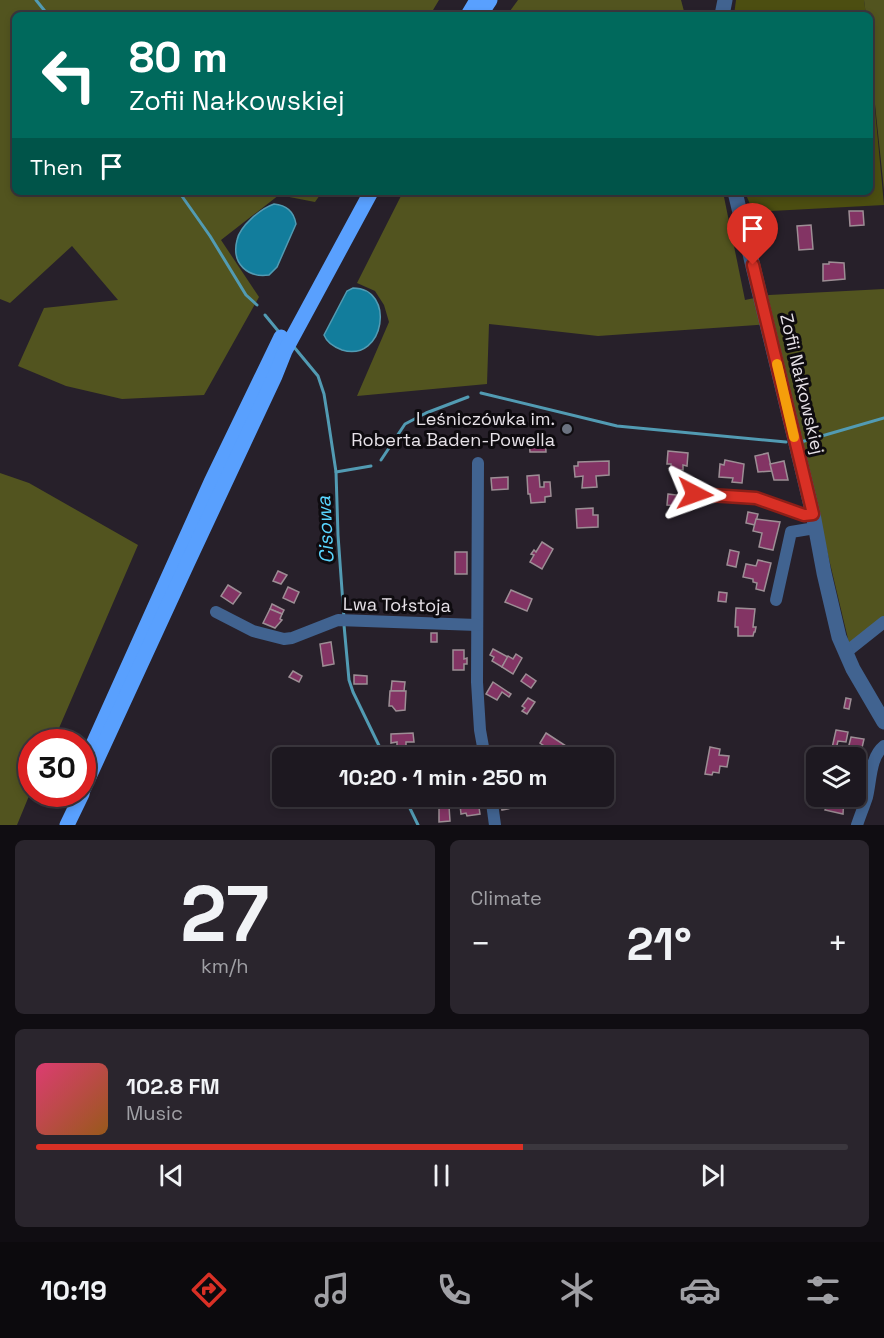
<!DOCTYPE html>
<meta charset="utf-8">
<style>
body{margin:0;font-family:"Space Grotesk",sans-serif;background:#2a252d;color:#f1f3f6;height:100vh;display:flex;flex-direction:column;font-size:22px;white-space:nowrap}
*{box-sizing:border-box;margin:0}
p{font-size:20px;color:#a0a0a5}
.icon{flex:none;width:33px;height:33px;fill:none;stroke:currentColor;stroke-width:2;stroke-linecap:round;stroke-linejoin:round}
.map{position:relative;height:825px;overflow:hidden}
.sheet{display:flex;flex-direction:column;gap:15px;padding:15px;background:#100d12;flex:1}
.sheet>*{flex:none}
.top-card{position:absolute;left:12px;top:12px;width:861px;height:183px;border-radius:9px;box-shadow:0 3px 9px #0003,0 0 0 2px #3b373e;background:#00695c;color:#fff;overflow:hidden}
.fabs{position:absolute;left:806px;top:747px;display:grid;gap:12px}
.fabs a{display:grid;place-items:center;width:60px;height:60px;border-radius:9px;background:#1d1820;box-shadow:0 3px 9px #0003,0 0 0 2px #3b373e;font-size:30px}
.speed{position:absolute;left:18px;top:729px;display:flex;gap:12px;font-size:30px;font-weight:700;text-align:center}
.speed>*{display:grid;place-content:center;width:78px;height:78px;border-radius:50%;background:#1d1820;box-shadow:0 3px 9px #0003,0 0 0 2px #3b373e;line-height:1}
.speed .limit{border:9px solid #d22;background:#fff;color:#111}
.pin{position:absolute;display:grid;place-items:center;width:51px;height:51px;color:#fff;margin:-62px -26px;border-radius:50% 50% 50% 0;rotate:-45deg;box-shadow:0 0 6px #0007}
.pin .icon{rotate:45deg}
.me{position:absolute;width:66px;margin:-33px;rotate:94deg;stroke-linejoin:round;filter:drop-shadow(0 0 4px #0008)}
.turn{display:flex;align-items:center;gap:21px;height:126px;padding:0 18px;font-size:27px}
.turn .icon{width:78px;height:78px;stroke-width:2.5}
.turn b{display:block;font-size:42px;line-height:51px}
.then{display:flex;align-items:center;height:57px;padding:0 18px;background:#0003;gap:12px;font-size:22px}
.big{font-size:45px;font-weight:600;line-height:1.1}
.sheet .card{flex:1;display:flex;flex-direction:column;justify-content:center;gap:9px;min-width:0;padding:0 21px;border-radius:9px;background:#2a252d}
.sheet .dial{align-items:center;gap:0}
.dial b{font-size:78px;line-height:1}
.song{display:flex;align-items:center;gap:18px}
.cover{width:72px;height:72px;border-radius:9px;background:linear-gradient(135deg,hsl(340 70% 55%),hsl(30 70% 35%))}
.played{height:6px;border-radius:3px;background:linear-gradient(90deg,#d93025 60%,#3b373e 60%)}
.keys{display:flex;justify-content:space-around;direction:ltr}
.heat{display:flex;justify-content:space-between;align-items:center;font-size:33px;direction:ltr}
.sheet .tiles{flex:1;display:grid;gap:15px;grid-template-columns:1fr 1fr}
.card:last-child{grid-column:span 2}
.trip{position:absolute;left:272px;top:747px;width:342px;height:60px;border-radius:9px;background:#1d1820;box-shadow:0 3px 9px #0003,0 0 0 2px #3b373e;font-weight:600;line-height:60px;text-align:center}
.menu{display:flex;height:96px;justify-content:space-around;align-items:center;background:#0c0a0d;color:#a0a0a5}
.menu .icon{width:42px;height:42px}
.menu .selected{color:#d93025}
.menu b{font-size:27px;color:#f1f3f6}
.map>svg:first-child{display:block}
</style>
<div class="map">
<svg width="884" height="825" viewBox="0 0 884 825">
<rect width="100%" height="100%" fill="#27202a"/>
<!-- green -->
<g fill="#4c4e11">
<path d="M736 0H864L866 15H734Z"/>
<path d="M870 57 884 205 753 212 745 192H870Z"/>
</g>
<!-- forest -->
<g fill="#52541f">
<path d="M0 0H439L430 15H15V192H322L315 202 279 195 221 240 259 297 204 395 122 399 66 386 18 366 44 308 118 300 72 246 10 303 0 299Z"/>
<path d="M518 0H681L685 15H507Z"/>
<path d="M864 0H884V190L870 57V15H866Z"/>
<path d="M403 192H723L745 300 769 295 884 289V618L849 643 773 324 598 336 489 324 487 384 357 396 389 322 384 305 375 291 357 283Z"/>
<path d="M0 473 29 483 138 545 53 742H32L31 791 17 825H0Z"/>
</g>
<!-- water -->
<g fill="#127d9c" stroke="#529bb3" stroke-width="1.5">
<path d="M274 204C286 205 294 212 296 224L277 267 269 275C248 278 231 264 237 240 240 226 260 209 274 204Z"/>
<path d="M353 288C396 288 385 363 342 350 334 347 327 343 324 335L347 291Z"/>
</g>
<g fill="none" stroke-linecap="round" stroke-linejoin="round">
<!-- stream -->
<g stroke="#529bb3" stroke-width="3">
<path d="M36 0 48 15"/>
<path d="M179 192 210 236 246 295 257 305"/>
<path d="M265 315 279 332"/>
<path d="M294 347 318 376 324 394 328 419 336 472 338 535 344 618"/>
<path d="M481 393 617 426 786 442"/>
<path d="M801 442 884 418"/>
<path d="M381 460 405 424 426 413 468 397"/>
<path d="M336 472 371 466"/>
<path d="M344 625 349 680 353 692 385 758"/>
<path d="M404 796 418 825"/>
</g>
</g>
<!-- building -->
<g fill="#833464" stroke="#9d8e95" stroke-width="1.5">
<path d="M849 211H863L864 225 850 226Z"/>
<path d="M811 225 813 249 799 250 797 226Z"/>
<path d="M829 262 844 263 845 279 823 281V264H829Z"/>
<path d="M538 435H545L546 452H530L529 438H538Z"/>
<path d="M668 451 688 453 687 466 683 465V470L671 469V464H667Z"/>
<path d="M768 453 772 471 758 472 755 456Z"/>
<path d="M725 460 744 464 742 483 732 482 733 478 719 477 720 464 724 465Z"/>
<path d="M609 461V475L596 476 597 487 582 488 583 476 575 477 574 466H578V462Z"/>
<path d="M784 461 788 480H774L770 464Z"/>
<path d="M539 475 540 487H544V482H550L551 496 545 497V502L531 503 530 494H528L527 476Z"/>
<path d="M508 477V489L492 490 491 478Z"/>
<path d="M668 494 684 496 683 506 667 505Z"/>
<path d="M593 508V515H598V527L577 528 576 509Z"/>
<path d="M748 512 758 514 755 525 746 523Z"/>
<path d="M756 519 780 522 773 550 759 547 762 533 753 531Z"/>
<path d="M542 542 553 549 542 569 530 562 534 555 531 554 534 550 536 552Z"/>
<path d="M730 550 739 552 736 567 727 565Z"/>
<rect x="455" y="552" width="12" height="22"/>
<path d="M758 560 771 563 764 591 756 589 757 583 753 582V579L743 577 746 564 756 566Z"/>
<path d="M278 571 287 575 281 584 273 581Z"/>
<path d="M228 585 241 593 233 604 221 596Z"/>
<path d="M288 587 299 592 294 603 283 598Z"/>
<path d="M511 590 532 599 527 611 505 602Z"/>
<path d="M719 592 727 593 726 602 718 601Z"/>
<path d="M272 604 284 610 282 614 270 609Z"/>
<path d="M736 608 755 609 753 627H756L755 632H754L753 636H738V627H735Z"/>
<path d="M270 609 282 614 280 619 282 620 275 628 263 623Z"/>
<rect x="431" y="633" width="6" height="9"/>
<path d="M331 642 334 664 323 666 320 644Z"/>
<path d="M493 649 508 657 502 667 492 661 494 657 490 655Z"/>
<path d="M453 650H464V659L467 658V664H464V670H453Z"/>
<path d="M516 654 522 658 513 674 502 667 508 656 513 659Z"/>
<path d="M293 671 302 676 299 682 289 677Z"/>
<path d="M526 674 536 681 531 688 521 681Z"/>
<path d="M354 675 367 676V684H354Z"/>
<path d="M392 681 405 682 404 691H391Z"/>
<path d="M493 682 511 694 509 697 502 692 497 700 486 694Z"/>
<path d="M390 691H406L405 710 396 711 392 706H389Z"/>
<path d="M528 698 535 702 527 714 522 711 525 708 522 706Z"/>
<path d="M846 698 851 699 849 709 844 708Z"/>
<path d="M836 730 848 732 846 742 838 741 836 749 832 748Z"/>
<path d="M413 733 414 742H406V751L397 752V742L391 743V734Z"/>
<path d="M546 733 566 746 559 756 540 743Z"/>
<path d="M851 737 864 739 861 752 855 751 854 754 847 753Z"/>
<path d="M710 747 720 749 719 755 729 756 727 767 720 766 719 773 713 772 712 775 705 774Z"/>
<path d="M830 796 844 797 843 814 825 810Z"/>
<path d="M509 798 512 808 502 810 500 801Z"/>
<path d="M471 799 472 802 478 801 480 814 467 816 466 813 461 814 460 805 466 803V800Z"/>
<path d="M449 806 450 821 439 822V807Z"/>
</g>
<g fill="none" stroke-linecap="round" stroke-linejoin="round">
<!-- minor -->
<g stroke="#416390" stroke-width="12">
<path d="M478 463 477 682 480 730 485 758"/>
<path d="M695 494 756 498 804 515 813 514"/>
<path d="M776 600 791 532 815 528"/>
<path d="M216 612 253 631 284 639 292 638 338 620 477 625"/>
<path d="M845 653 884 622"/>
<path d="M491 796 495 825"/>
<path d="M857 825C860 816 864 806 867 797 871 781 870 757 884 746"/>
</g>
<!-- tertiary -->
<g stroke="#416390" stroke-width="15">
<path d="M722 15 725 0"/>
<path d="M735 192 813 514 824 573 839 637 853 669 884 722"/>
</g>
<!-- primary -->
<g stroke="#59a0fe" stroke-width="15">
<path d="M468 15 477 0"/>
<path d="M480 15 490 0"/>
<path d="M85 762 211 482 281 337"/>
<path d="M82 792 187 564 275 376 285 351 371 192"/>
<path d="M67 825 82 794"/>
</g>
</g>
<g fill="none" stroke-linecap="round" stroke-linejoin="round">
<!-- route casing -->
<g stroke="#8d1f18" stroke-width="15">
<path id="route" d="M695 494 756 498 804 515 813 514 753 265"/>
</g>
<!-- route -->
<use href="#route" stroke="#d93025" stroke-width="10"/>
<!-- slow -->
<path stroke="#f59e0b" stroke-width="10" d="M777 364 794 437"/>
</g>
<!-- markers -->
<circle fill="#6b7280" stroke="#0e0b0f" stroke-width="2" cx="567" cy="429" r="6"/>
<g text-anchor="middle" stroke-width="6" stroke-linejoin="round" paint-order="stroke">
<!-- street labels -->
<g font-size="18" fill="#e7e2e8" stroke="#0e0b0f">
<text transform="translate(802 384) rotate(77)" y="6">Zofii Nałkowskiej</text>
<text transform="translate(397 605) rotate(1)" y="6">Lwa Tołstoja</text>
</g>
<!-- poi labels -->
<g font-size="18" fill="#e7e2e8" stroke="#0e0b0f" text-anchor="end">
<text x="555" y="425">Leśniczówka im.<tspan x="555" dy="21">Roberta Baden-Powella</tspan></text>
</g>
<!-- water labels -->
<g font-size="20" font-style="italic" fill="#59d5fe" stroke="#0e0b0f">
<text transform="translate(325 530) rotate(-93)" y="7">Cisowa</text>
</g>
</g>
</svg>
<div class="fabs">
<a><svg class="icon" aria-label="layers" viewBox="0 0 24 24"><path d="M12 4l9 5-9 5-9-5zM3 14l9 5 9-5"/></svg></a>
</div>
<div class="speed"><div class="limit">30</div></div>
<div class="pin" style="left:753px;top:265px;background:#d93025"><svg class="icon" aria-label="arrive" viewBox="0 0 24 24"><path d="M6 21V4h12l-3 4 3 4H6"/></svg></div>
<svg class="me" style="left:695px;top:494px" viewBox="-20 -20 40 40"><path d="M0-17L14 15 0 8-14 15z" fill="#d93025" stroke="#fff" stroke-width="4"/></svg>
<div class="trip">10:20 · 1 min · 250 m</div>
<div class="top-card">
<div class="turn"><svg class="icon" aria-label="left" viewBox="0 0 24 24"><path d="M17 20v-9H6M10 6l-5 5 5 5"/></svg><div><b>80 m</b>Zofii Nałkowskiej</div></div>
<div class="then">Then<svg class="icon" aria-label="arrive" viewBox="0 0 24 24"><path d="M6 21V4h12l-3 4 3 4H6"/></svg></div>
</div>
</div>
<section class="sheet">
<div class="tiles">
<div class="card dial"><b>27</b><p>km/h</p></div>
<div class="card"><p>Climate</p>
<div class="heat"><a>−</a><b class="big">21°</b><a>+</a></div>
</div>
<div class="card">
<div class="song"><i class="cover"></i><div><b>102.8 FM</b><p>Music</p></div></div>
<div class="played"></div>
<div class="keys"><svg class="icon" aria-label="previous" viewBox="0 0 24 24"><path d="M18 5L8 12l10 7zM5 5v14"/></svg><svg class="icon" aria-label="pause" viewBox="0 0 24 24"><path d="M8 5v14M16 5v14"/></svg><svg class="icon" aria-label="next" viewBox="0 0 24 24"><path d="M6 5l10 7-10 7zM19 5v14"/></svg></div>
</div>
</div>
</section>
<nav class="menu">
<b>10:19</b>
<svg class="icon selected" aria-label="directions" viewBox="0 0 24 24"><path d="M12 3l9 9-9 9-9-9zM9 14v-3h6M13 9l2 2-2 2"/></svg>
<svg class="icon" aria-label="music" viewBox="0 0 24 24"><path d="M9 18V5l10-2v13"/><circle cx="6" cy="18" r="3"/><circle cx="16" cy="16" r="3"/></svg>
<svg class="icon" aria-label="phone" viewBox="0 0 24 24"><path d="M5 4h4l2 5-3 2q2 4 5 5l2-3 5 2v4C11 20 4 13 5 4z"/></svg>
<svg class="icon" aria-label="climate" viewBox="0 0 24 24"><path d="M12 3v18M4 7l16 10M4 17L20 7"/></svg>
<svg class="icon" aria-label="car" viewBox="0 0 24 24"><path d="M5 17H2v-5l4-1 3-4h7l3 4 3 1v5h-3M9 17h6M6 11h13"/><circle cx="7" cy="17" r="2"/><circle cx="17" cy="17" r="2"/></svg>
<svg class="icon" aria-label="filters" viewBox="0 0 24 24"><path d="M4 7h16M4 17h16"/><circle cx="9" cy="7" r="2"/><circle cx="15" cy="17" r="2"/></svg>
</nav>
